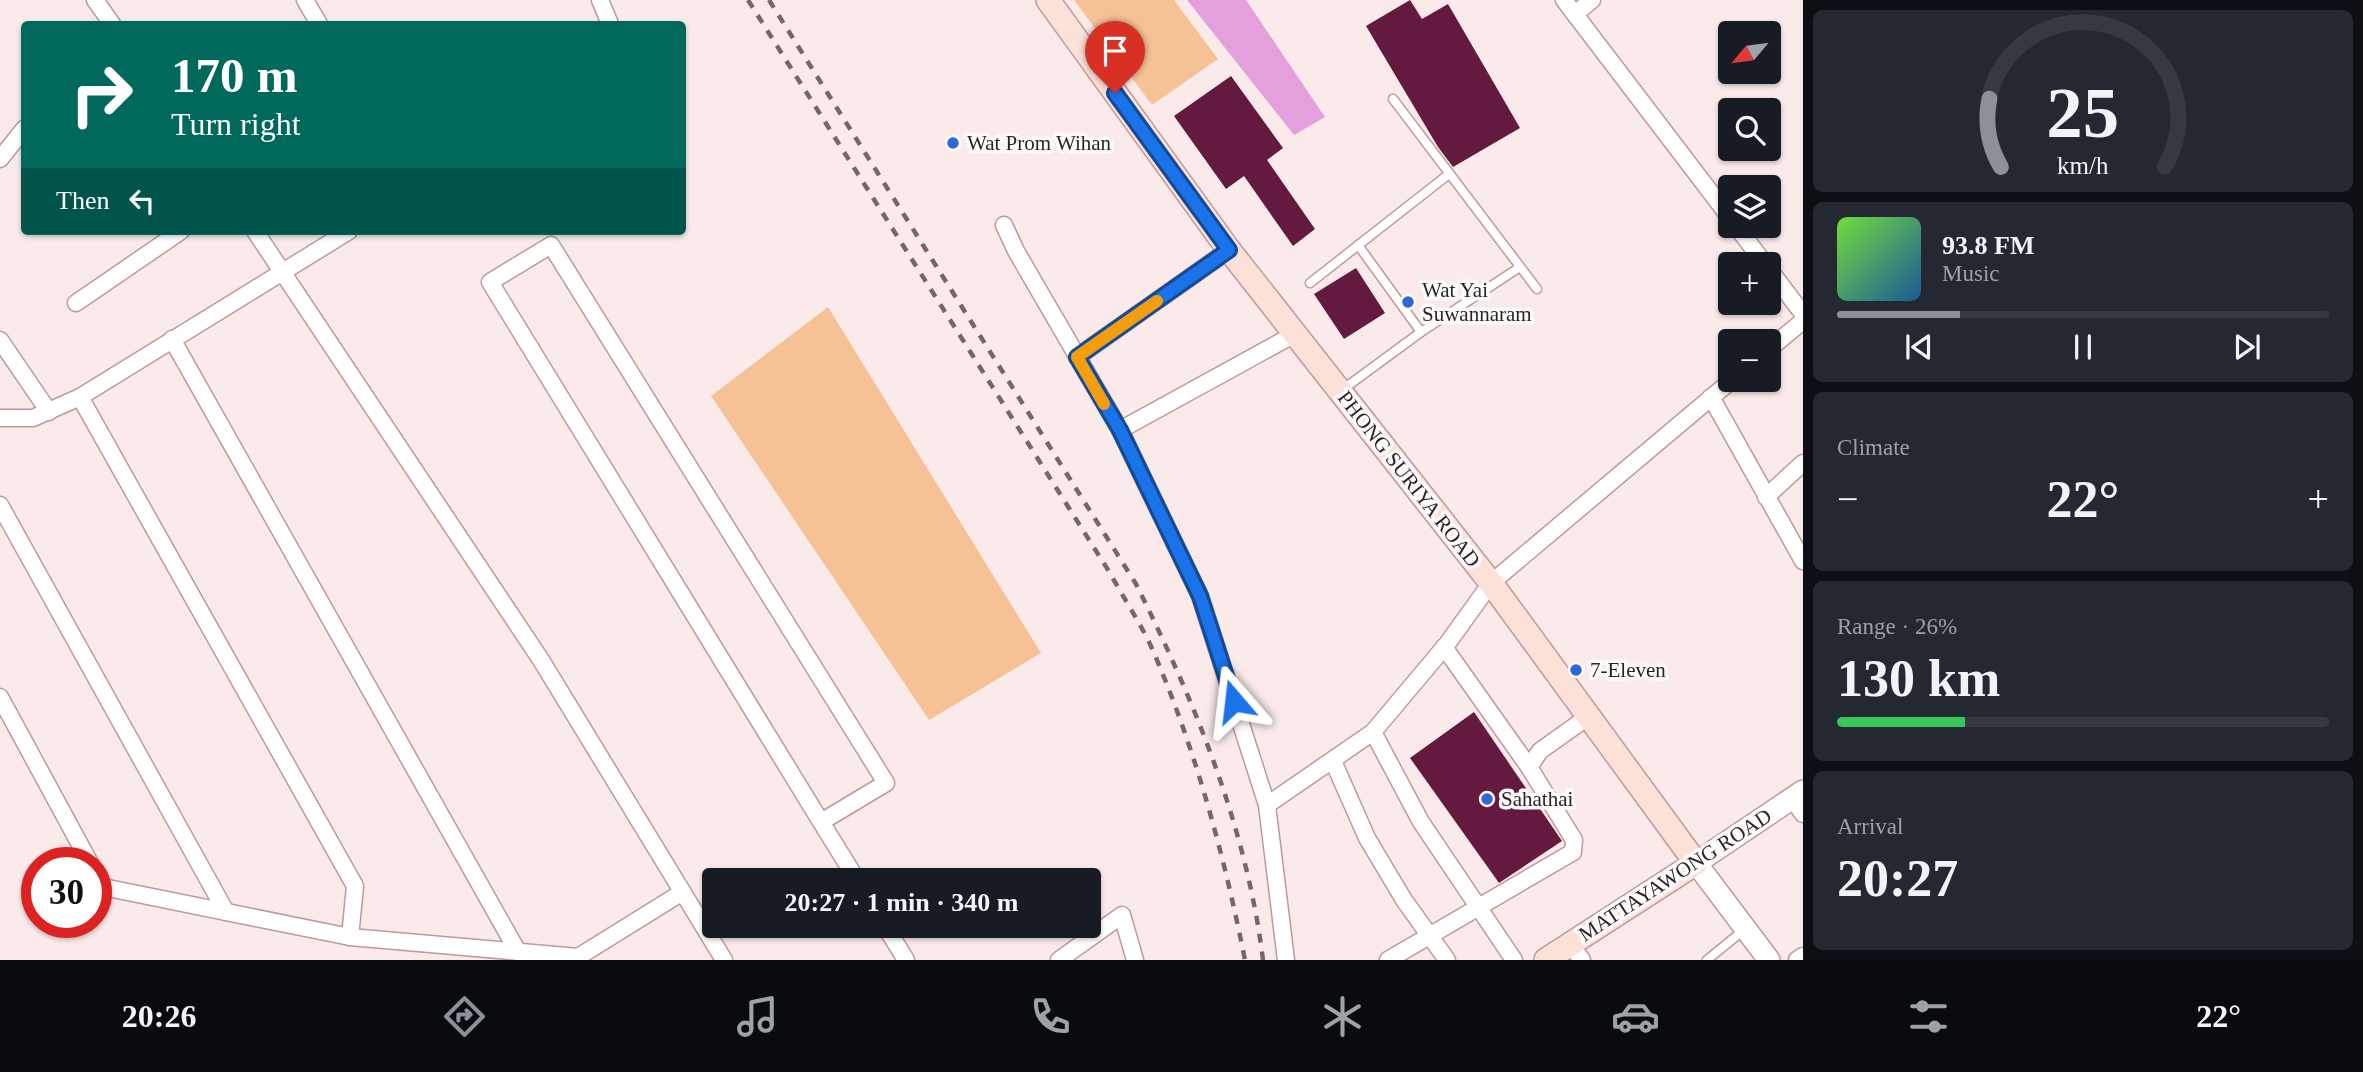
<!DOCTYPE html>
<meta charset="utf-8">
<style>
body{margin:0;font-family:"Times New Roman",serif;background:#242831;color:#f1f3f6;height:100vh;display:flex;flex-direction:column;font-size:26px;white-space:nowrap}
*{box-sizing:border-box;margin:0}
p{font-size:23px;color:#9ea1a6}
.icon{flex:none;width:38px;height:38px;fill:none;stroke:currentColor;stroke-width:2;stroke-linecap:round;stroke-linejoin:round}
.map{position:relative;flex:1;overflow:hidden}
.sheet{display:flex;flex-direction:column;gap:10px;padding:10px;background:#0d0f14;width:560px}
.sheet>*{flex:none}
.guide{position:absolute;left:21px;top:21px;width:665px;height:214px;border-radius:7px;box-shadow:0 2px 5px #0004;background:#00695c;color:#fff;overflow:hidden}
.needle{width:46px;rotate:241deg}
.tools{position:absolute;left:1718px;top:21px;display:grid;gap:14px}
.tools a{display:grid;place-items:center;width:63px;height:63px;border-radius:7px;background:#171b24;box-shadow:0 2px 5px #0004;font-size:35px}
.speed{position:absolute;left:21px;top:847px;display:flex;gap:14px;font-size:35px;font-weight:700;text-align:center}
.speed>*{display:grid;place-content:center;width:91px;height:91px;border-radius:50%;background:#171b24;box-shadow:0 2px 5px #0004;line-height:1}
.speed .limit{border:10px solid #d22;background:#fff;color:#111}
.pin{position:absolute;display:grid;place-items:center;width:60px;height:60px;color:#fff;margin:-72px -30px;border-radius:50% 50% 50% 0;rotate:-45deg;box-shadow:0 0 7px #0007}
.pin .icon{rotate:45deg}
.me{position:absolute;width:77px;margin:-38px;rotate:343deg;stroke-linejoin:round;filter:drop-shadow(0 0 5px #0008)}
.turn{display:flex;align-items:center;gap:24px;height:147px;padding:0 35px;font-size:32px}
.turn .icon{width:91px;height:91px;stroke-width:2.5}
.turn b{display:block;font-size:49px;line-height:60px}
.then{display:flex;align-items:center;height:66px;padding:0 35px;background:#0003;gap:14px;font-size:26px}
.big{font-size:52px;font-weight:600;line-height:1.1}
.sheet .widget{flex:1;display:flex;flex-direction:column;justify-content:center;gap:10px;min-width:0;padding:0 24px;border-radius:10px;background:#242831}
.sheet .dial{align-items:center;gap:0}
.dial svg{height:182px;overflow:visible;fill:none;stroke:#363941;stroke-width:7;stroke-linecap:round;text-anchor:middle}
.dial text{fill:#f1f3f6;stroke:none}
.song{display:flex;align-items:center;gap:21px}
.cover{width:84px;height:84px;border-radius:10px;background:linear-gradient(135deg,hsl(100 70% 55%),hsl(210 70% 35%))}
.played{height:7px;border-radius:4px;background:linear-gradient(90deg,#8c9099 25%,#363941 25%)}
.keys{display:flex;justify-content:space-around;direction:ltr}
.heat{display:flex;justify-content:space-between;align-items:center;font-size:38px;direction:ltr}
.charge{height:10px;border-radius:5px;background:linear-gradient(90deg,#34c759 26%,#363941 0)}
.trip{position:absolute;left:702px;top:868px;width:399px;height:70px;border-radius:7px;background:#171b24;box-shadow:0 2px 5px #0004;font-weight:600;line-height:70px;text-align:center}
.menu{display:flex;height:112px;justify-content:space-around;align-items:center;background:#090b0e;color:#9ea1a6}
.menu .icon{width:49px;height:49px}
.menu .current{color:#8c9099}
.menu b{font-size:32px;color:#f1f3f6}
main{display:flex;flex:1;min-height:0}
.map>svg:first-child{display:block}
</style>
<main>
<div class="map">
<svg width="1803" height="960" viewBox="0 0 1803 960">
<rect width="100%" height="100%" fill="#fbeaea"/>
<!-- green -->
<g fill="#f6c295">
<path d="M1074 0H1174L1218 59 1152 105Z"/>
<path d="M828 307 1041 653 929 720 711 396Z"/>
</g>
<!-- water -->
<path fill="#e49fdd" d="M1187 0H1246L1325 117 1294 135Z"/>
<!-- building -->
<g fill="#64193f">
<path d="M1410 0 1422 19 1448 4 1520 128 1453 167 1438 147 1366 26Z"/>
<path d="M1231 76 1283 148 1267 160 1315 229 1293 246 1244 176 1226 189 1174 116Z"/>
<path d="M1356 268 1385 313 1344 339 1314 294Z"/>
<path d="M1474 712 1562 841 1499 883 1410 758Z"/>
</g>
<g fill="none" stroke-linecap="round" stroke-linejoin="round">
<!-- service casing -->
<g stroke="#c0999a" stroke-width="11">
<g id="service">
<path d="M1393 99 1537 289"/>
<path d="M1358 245 1421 332"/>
<path d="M1310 283 1449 174"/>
<path d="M1342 390 1421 332 1520 267"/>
<path d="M1707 960 1745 929"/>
</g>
</g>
<!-- minor casing -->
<g stroke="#c0999a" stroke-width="19">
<g id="minor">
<path d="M95 0 112 24"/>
<path d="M305 0 319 24"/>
<path d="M600 0 610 24"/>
<path d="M1564 0 1731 219"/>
<path d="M1575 14 1592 0"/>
<path d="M0 159 24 129"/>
<path d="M1004 225 1016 251 1120 430 1200 596 1267 805 1286 960"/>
<path d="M1736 226 1765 264"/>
<path d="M255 231 541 660 724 960"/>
<path d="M1769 269 1803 314"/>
<path d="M76 303 181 231"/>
<path d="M172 339 518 952"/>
<path d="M0 340 49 412"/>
<path d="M1769 349 1803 321"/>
<path d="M1077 357 1229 250"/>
<path d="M80 397 355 886 350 937"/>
<path d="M1711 397 1803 561"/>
<path d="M0 418H33L80 397 349 231"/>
<path d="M1120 430 1293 335"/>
<path d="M1766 497 1803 463"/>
<path d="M0 505 226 912"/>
<path d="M1444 647 1529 767"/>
<path d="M0 697 90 863"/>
<path d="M1373 732 1421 822 1514 960"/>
<path d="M1333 761 1367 838 1404 900 1447 960"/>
<path d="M1792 798 1803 814"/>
<path d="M1267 805 1373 732 1447 644 1491 583 1732 380"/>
<path d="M821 822 886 783 551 245 490 282 821 822 857 880"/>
<path d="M96 875 103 887 350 937 578 957 681 893"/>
<path d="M885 926 906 960"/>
<path d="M1570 944 1582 960"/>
<path d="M1059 960 1122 915 1135 960"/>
<path d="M1388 960 1573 852 1574 840 1529 767 1540 751 1589 716"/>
<path d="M1797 960 1803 956"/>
</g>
</g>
<!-- tertiary casing -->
<g stroke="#c0999a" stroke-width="24">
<path id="tertiary" d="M1769 960 1696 863 1803 791"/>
</g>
<!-- secondary casing -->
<g stroke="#c0999a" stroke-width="26">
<path id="secondary" d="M1048 0 1229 250 1491 583 1696 863 1546 960"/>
</g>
<!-- service -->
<use href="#service" stroke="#fff" stroke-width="8"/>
<!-- minor -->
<use href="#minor" stroke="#fff" stroke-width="16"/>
<!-- tertiary -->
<use href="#tertiary" stroke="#fff" stroke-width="21"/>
<!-- secondary -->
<use href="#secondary" stroke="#fce1d8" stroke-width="23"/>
<!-- rail -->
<g stroke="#766767" stroke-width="4.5" stroke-dasharray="9 9" stroke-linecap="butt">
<path d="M748 0 1110 573C1124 599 1142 625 1154 653 1196 751 1224 855 1245 960"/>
<path d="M769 0 1136 584C1195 702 1247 829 1263 960"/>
</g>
</g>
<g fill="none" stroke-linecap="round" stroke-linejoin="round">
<!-- route casing -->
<g stroke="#114b97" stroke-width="18">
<path id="route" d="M1115 93 1229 250 1077 357 1120 430 1200 596 1234 701"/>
</g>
<!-- route -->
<use href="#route" stroke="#1a73e8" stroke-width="12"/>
<!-- slow -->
<path stroke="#f59e0b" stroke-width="12" d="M1104 404 1077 357 1157 301"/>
</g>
<!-- markers -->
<g fill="#2e68d6" stroke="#fbfbfb" stroke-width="2.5">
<circle cx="953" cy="143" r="7"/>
<circle cx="1408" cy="302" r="7"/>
<circle cx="1576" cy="670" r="7"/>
<circle cx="1487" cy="799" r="7"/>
</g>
<g text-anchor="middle" stroke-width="7" stroke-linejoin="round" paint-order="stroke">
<!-- poi labels -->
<g font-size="21" fill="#2e1f20" stroke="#fbfbfb" text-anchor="start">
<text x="967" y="150">Wat Prom Wihan</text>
<text x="1422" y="297">Wat Yai<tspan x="1422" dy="24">Suwannaram</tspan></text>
<text x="1590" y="677">7-Eleven</text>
<text x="1501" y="806">Sahathai</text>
</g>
<!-- street labels -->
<g font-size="21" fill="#2e1f20" stroke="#fbfbfb">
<text transform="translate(1409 479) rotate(52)" y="7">PHONG SURIYA ROAD</text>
<text transform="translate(1675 875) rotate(-33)" y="7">MATTAYAWONG ROAD</text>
</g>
</g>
</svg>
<div class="tools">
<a><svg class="needle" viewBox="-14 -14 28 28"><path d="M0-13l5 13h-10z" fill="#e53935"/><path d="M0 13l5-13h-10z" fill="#9ea1a6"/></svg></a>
<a><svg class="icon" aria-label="search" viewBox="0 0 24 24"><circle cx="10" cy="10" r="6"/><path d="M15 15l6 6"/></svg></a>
<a><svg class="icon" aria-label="layers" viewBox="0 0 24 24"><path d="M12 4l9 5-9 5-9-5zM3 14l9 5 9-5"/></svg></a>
<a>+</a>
<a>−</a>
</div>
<div class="speed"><div class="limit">30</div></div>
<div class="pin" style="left:1115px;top:93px;background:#d93025"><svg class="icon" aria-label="arrive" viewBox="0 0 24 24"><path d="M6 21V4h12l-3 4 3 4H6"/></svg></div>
<svg class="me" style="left:1234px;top:701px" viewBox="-20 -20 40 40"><path d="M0-17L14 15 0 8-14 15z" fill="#1a73e8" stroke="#fff" stroke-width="4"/></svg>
<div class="trip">20:27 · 1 min · 340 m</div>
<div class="guide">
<div class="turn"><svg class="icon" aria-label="right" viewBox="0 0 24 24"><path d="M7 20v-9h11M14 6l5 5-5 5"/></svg><div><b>170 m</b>Turn right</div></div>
<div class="then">Then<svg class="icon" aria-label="left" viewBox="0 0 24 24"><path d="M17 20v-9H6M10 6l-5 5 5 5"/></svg></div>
</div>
</div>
<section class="sheet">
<div class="widget dial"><svg viewBox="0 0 100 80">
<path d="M14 69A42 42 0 1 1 86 69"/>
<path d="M14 69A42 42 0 0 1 9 39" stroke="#8c9099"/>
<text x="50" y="56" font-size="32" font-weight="700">25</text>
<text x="50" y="72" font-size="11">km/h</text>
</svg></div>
<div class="widget">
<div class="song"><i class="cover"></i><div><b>93.8 FM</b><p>Music</p></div></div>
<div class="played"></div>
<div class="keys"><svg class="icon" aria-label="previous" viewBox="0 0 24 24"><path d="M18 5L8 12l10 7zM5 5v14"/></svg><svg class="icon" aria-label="pause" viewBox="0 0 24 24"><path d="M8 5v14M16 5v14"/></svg><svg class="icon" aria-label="next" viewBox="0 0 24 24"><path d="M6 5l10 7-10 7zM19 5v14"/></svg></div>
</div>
<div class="widget"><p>Climate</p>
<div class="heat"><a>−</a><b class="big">22°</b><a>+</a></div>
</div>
<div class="widget"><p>Range · 26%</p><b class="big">130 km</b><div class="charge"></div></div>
<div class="widget"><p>Arrival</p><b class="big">20:27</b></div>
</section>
</main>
<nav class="menu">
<b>20:26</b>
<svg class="icon current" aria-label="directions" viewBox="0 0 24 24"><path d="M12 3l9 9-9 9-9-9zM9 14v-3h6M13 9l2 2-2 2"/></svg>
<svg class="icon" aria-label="music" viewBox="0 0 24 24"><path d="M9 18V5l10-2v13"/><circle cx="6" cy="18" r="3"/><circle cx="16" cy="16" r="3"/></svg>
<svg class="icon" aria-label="phone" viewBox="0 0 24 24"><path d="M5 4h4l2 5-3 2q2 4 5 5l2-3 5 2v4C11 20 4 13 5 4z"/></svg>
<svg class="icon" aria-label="climate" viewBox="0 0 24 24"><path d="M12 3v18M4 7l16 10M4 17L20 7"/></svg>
<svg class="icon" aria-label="car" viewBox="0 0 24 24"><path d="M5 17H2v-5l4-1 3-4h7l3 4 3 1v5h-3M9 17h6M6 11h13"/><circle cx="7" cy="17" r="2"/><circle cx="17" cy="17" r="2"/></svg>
<svg class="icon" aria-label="filters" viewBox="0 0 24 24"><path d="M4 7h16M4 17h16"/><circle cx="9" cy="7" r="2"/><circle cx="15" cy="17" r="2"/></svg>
<b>22°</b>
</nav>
